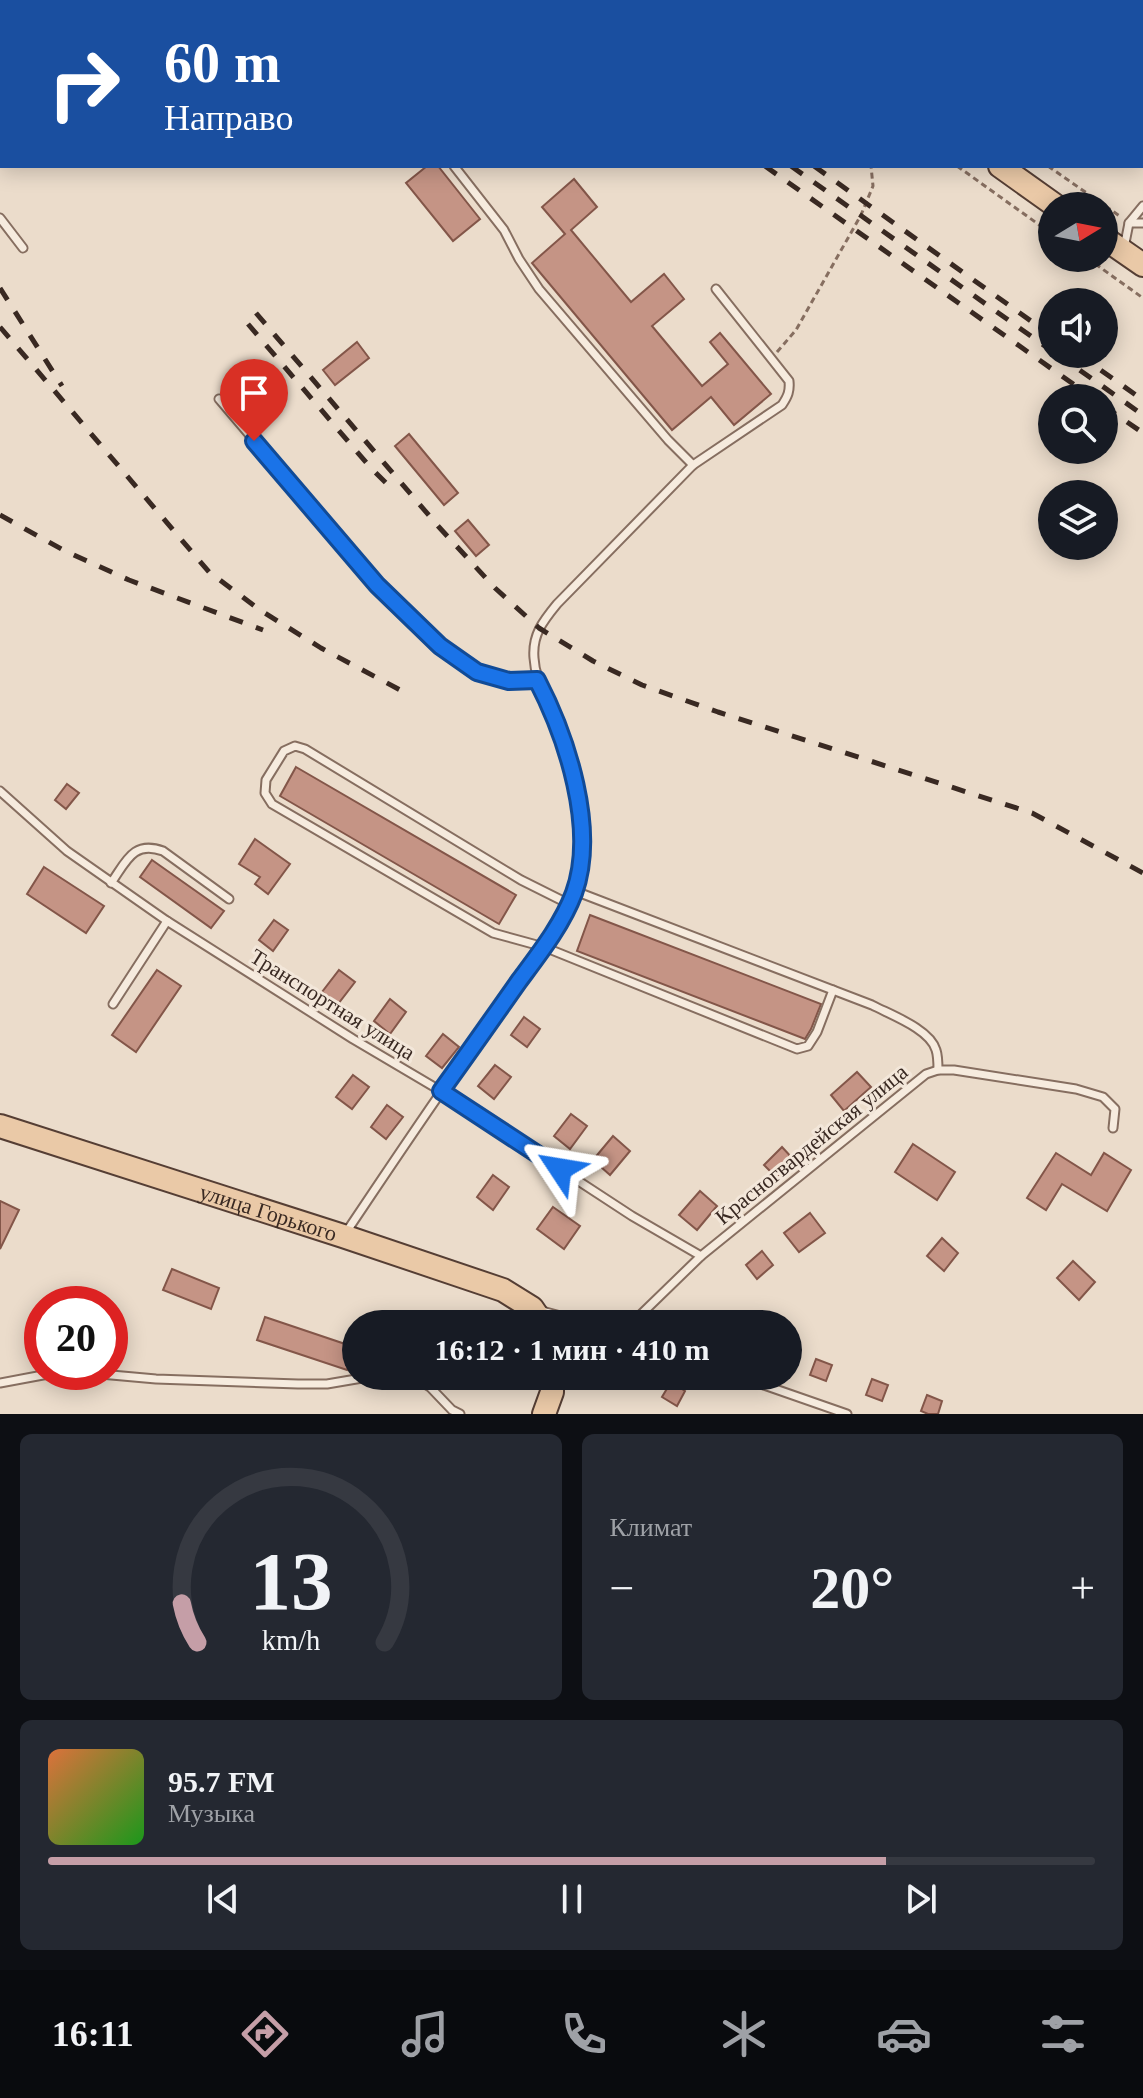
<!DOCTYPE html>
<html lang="ru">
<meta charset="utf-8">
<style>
body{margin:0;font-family:Georgia,serif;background:#242831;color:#f1f3f6;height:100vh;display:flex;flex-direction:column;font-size:30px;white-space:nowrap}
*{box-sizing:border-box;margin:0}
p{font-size:26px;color:#9ea1a6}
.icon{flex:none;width:44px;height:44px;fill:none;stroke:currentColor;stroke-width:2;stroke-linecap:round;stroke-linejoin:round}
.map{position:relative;height:1414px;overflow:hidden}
.drawer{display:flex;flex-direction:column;gap:20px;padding:20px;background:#0d0f14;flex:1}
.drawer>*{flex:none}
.top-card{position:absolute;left:0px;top:0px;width:1144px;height:168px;box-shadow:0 4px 20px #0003;background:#1a4fa0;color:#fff;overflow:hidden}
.needle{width:52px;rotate:80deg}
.tools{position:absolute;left:1038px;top:192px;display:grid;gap:16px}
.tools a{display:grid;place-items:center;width:80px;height:80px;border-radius:50%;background:#171b24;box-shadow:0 4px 20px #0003;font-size:40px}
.speed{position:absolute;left:24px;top:1286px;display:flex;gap:16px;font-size:40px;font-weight:700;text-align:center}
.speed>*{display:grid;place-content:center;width:104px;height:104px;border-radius:50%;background:#171b24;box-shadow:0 4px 20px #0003;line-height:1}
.speed .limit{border:12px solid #d22;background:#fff;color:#111}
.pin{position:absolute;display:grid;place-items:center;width:68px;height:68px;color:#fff;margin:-82px -34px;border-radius:50% 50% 50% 0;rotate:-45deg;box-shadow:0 0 8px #0007}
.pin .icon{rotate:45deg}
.me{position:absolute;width:88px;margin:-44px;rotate:303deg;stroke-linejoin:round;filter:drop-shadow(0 0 6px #0008)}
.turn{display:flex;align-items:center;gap:28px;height:168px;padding:0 32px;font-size:36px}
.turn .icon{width:104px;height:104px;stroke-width:2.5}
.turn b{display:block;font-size:56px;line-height:68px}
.big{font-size:60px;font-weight:800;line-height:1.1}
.drawer .widget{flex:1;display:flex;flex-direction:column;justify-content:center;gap:12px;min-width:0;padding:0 28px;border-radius:12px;background:#242831}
.drawer .dial{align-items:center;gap:0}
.dial svg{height:208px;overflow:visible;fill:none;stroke:#363941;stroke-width:7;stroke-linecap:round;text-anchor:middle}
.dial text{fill:#f1f3f6;stroke:none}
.song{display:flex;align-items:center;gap:24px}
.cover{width:96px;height:96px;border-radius:12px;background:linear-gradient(135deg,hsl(20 70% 55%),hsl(120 70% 35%))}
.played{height:8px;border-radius:4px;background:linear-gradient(90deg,#c59ea7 80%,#363941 80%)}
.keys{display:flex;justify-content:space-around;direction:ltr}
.heat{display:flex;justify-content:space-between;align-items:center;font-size:44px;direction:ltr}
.drawer .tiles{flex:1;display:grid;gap:20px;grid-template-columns:1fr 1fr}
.widget:last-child{grid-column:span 2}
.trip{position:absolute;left:342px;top:1310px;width:460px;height:80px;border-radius:40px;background:#171b24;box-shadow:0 4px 20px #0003;font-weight:800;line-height:80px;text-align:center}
.menu{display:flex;height:128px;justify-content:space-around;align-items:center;background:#090b0e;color:#9ea1a6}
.menu .icon{width:56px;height:56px}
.menu .selected{color:#c59ea7}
.menu b{font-size:36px;color:#f1f3f6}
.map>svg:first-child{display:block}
</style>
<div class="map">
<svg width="1143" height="1414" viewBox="0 0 1143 1414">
<rect width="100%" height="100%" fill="#ebdccb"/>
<!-- building -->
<g fill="#c59485" stroke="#835649" stroke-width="2">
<path d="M427 166H438L480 219 453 241 406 183Z"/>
<path d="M574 179 597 207 571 230 631 302 664 274 684 299 652 326 702 386 728 364 710 342 720 333 771 394 734 425 711 397 672 430 532 263 565 234 542 207Z"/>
<path d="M357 342 369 358 335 385 323 370Z"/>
<path d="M409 434 458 493 444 505 395 446Z"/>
<path d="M468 520 489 545 476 556 455 531Z"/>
<path d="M296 767 516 895 499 924 280 796Z"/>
<path d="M67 784 79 793 66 809 55 800Z"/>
<path d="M255 839 290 864 268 894 255 884 260 877 239 864Z"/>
<path d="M152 860 224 911 211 928 140 877Z"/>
<path d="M44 867 104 906 86 933 27 894Z"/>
<path d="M590 915 821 1004 811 1029 805 1039 577 951Z"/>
<path d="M274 920 288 930 273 951 259 940Z"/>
<path d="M157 970 181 986 136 1052 112 1035Z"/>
<path d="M339 970 355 982 338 1004 322 992Z"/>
<path d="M390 999 406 1012 390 1034 374 1021Z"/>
<path d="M524 1017 540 1029 527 1047 511 1035Z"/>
<path d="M443 1034 459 1047 442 1068 426 1056Z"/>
<path d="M495 1065 511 1077 494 1099 478 1086Z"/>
<path d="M857 1072 871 1087 844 1111 831 1095Z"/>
<path d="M353 1075 369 1087 352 1109 336 1097Z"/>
<path d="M387 1105 403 1117 386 1139 371 1127Z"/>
<path d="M571 1114 587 1126 570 1149 554 1136Z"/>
<path d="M613 1136 630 1151 610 1175 593 1160Z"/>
<path d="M913 1144 955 1172 937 1200 895 1172Z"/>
<path d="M782 1147 794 1160 776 1177 764 1165Z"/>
<path d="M1056 1153 1091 1175 1104 1153 1131 1170 1107 1211 1062 1184 1046 1210 1027 1198Z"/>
<path d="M493 1175 509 1187 493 1210 477 1197Z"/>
<path d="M700 1191 717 1206 697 1230 679 1215Z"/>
<path d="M0 1201 19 1210 0 1249Z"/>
<path d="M553 1207 580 1226 564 1249 537 1229Z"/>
<path d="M810 1213 825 1233 799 1252 784 1233Z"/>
<path d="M942 1238 958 1253 944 1271 927 1256Z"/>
<path d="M762 1251 773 1265 757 1279 746 1265Z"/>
<path d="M1073 1261 1095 1282 1079 1300 1057 1278Z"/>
<path d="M172 1269 219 1288 211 1309 163 1290Z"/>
<path d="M265 1317 354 1347 347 1370 257 1340Z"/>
<path d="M816 1359 832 1365 826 1381 810 1375Z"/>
<path d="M872 1379 888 1385 882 1401 866 1395Z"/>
<path d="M671 1382 685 1391 677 1406 662 1397Z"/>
<path d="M927 1395 942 1401 938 1414H928L921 1411Z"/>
</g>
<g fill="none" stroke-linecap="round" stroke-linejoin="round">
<!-- service casing -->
<g stroke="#866e60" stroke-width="11">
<g id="service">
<path d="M454 166 504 230 519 259 539 289 668 440 693 465"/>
<path d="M0 218 23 248"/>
<path d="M1129 223H1143"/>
<path d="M1124 248 1129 223 1143 206"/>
<path d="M219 399 377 585 440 646 477 672 509 681 537 680"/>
<path d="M0 791 67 851 167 921 353 1039 441 1091 632 1216 701 1256"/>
<path d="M111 883C126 862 133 840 163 851L229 899"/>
<path d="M575 891 872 1005C891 1015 930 1029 936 1050 938 1056 938 1064 938 1070"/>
<path d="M569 904 521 880 305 749 295 746 284 751 266 780 265 793 272 804 493 933 544 947 797 1049 808 1046 817 1032 833 990"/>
<path d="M113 1004 167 921"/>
<path d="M345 1234C392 1164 439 1093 489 1024 511 993 534 962 555 930 563 916 572 902 576 886 589 827 574 771 554 715 547 695 535 680 534 658 532 635 543 621 557 604L693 465 782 405C788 396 790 391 789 381L716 289"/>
<path d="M542 1311 590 1324"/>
<path d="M631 1324 701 1256 926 1074 938 1070H954L1076 1089 1103 1097 1115 1109 1113 1128"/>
<path d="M78 1372 156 1379 298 1384H327L374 1376"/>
<path d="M412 1376 430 1387 452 1410 460 1414"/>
<path d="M738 1376 847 1414"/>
<path d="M0 1383 43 1375 76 1372"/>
</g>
</g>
<!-- minor casing -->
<g stroke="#866e60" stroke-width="18">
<path id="minor" d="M927 2 928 0"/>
</g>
<!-- primary casing -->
<g stroke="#553e34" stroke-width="26">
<g id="primary">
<path d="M763 0 766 2"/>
<path d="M1000 166 1056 206"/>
<path d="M1104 238 1143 265"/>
<path id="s1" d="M0 1126 343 1236 503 1290 532 1308 543 1324"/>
<path d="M544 1414 552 1392V1376"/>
</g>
</g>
<!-- path -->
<g stroke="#866e60" stroke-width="3" stroke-dasharray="6 4" stroke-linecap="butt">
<path d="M812 0 815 2"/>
<path d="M1036 0 1039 2"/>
<path d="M966 2 968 0"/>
<path d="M1142 77H1143"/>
<path d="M957 166 1052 234"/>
<path d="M1048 166 1121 217"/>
<path d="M1087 258 1143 298"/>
<path d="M777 352 796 330 861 215 873 186 871 166"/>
</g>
<!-- service -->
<use href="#service" stroke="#f6ebde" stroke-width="7"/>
<!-- minor -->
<use href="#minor" stroke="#f6ebde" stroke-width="14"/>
<!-- primary -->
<use href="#primary" stroke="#eac9a7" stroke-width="22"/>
<!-- rail -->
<g stroke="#392922" stroke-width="5" stroke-dasharray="14 14" stroke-linecap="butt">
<path d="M531 0 534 2"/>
<path d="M557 0 559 2"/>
<path d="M581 0 583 2"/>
<path d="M765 166 1093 398"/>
<path d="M791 166 1052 351"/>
<path d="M814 166 1052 336"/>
<path d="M0 288 62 386"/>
<path d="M256 313 438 526 495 588 539 628 593 661 642 685 718 712 1032 813 1143 873"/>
<path d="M248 324 370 467 394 491"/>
<path d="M0 327 209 572 260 610 321 648 404 692"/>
<path d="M1057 354 1143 415"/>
<path d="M1078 354 1143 400"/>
<path d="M1104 406 1143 433"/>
<path d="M0 515 65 551 129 580 263 630"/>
</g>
</g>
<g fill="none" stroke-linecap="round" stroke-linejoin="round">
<!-- route casing -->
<g stroke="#114b97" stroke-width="20">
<path id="route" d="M254 441 377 585 440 646 477 672 509 681 537 680C567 738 597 829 574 893 562 925 539 954 519 981 493 1018 467 1055 441 1091L560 1169"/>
</g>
<!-- route -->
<use href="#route" stroke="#1a73e8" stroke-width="14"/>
</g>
<g text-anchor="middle" stroke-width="6" stroke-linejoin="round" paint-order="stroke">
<!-- street labels -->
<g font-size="22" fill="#392922" stroke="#f3e7da">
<text transform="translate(333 1004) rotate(32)" y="8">Транспортная улица</text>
<text transform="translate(811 1144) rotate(-39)" y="8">Красногвардейская улица</text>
<text dy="8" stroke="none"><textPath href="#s1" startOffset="282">улица Горького</textPath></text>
</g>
</g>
</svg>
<div class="tools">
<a><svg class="needle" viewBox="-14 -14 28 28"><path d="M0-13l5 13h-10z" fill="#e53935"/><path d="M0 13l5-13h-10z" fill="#9ea1a6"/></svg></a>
<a><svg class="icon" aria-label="sound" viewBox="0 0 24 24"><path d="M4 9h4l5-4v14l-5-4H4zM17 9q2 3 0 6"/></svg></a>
<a><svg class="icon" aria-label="search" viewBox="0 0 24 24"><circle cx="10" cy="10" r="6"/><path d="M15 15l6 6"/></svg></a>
<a><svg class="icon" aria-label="layers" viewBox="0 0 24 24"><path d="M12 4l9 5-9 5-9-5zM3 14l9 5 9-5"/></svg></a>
</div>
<div class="speed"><div class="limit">20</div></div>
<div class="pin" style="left:254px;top:441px;background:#d93025"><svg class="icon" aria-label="arrive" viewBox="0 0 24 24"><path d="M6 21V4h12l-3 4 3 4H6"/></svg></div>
<svg class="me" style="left:560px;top:1169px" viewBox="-20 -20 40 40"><path d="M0-17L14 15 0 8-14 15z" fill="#1a73e8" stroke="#fff" stroke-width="4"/></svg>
<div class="trip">16:12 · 1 мин · 410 m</div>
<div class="top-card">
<div class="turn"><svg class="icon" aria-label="right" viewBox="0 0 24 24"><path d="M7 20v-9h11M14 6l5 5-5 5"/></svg><div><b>60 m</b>Направо</div></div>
</div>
</div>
<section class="drawer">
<div class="tiles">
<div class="widget dial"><svg viewBox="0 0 100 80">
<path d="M14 69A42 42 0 1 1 86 69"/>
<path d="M14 69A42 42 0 0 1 8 54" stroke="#c59ea7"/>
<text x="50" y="56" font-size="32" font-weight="700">13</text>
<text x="50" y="72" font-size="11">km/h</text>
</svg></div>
<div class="widget"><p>Климат</p>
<div class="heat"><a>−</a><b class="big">20°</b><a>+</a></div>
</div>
<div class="widget">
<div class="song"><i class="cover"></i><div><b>95.7 FM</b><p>Музыка</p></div></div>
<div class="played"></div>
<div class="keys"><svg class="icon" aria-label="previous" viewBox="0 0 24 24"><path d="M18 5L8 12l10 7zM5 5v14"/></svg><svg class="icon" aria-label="pause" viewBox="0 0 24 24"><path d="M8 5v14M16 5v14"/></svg><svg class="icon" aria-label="next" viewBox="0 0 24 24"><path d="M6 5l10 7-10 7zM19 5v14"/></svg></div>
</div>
</div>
</section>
<nav class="menu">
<b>16:11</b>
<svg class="icon selected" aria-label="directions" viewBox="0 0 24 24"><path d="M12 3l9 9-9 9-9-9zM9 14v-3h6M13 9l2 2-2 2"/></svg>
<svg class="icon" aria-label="music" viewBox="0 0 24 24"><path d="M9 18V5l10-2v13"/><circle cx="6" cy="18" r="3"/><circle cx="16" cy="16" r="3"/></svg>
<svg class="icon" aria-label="phone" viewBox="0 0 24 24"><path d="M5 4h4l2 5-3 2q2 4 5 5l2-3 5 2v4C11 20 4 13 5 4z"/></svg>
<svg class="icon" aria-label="climate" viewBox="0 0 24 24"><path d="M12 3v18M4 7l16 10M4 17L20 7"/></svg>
<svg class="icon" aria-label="car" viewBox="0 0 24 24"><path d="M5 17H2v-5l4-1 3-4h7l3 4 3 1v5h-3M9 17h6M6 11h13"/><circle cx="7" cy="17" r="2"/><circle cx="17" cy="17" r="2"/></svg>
<svg class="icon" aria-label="filters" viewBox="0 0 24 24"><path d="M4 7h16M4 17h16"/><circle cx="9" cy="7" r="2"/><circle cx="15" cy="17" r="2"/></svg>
</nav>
